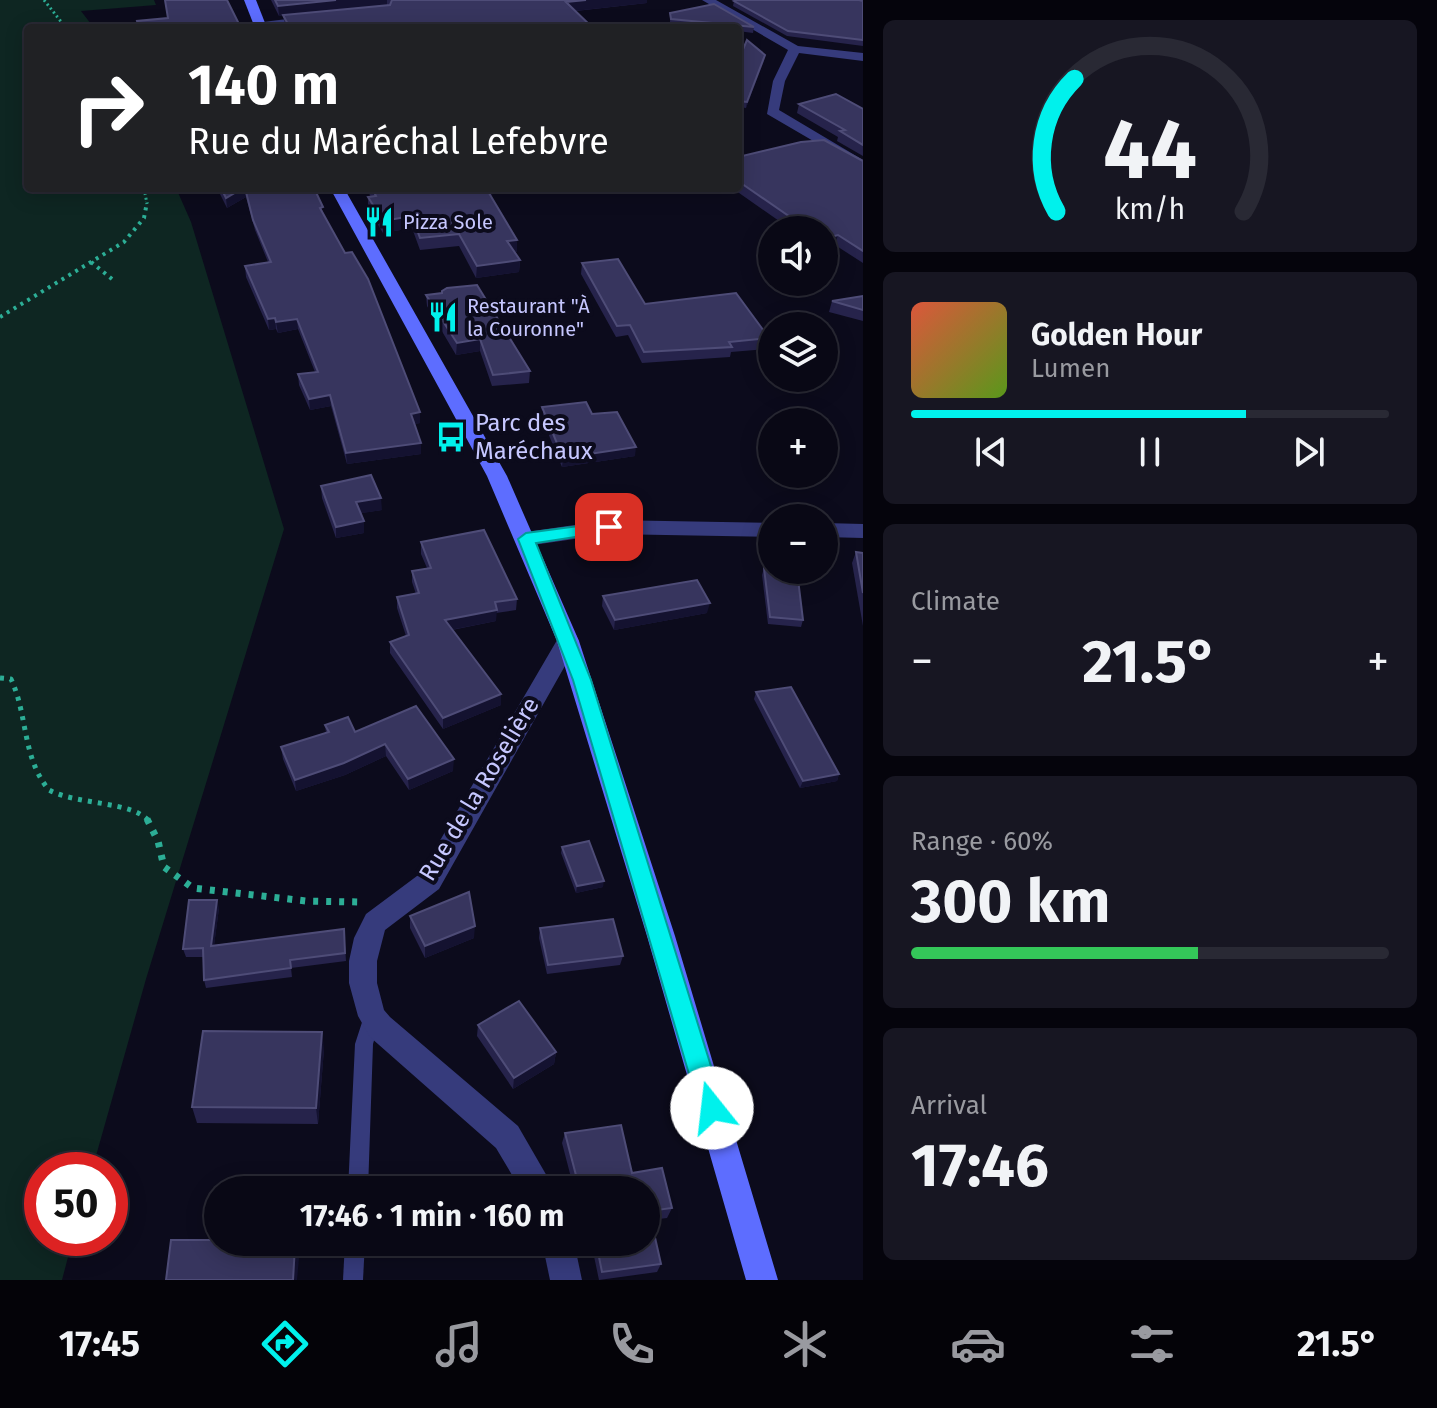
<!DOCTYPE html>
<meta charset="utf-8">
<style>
body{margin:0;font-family:"Fira Sans",sans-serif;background:#171622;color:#f1f3f6;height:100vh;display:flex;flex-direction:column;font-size:30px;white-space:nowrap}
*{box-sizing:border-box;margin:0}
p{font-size:26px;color:#999aa0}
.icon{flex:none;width:44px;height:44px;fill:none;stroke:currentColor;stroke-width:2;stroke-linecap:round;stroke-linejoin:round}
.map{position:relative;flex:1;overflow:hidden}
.panel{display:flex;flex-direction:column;gap:20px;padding:20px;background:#05040c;width:574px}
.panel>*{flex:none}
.top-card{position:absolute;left:24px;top:24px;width:718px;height:168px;border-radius:8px;box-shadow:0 4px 20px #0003,0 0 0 2px #292934;background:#202124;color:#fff;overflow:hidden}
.controls{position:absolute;left:758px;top:216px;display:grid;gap:16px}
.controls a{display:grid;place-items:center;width:80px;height:80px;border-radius:50%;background:#090815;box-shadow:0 4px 20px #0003,0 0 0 2px #292934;font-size:40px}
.speed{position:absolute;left:24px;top:1152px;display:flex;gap:16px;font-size:40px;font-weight:700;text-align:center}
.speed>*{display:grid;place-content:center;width:104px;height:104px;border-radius:50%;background:#090815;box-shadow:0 4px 20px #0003,0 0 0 2px #292934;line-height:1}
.speed .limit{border:12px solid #d22;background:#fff;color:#111}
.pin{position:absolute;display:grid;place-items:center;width:68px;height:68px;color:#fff;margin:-34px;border-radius:16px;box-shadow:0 4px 12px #0006}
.me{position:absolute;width:88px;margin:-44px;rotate:344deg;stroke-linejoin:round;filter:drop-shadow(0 0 6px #0008)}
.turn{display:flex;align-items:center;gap:28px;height:168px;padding:0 32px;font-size:36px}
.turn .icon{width:104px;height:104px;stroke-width:2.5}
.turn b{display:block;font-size:56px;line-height:68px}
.big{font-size:60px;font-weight:700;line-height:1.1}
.panel .card{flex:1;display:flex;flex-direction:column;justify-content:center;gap:12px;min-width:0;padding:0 28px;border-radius:12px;background:#171622}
.panel .dial{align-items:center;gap:0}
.dial svg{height:208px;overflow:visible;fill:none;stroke:#292934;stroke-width:7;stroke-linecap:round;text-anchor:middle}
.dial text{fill:#f1f3f6;stroke:none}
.song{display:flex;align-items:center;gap:24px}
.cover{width:96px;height:96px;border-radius:12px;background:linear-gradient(135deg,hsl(10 70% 55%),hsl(90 70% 35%))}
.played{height:8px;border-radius:4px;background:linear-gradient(90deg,#00f1ec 70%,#292934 70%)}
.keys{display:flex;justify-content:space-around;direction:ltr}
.heat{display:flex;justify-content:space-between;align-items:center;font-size:44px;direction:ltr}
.charge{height:12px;border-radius:6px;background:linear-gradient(90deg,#34c759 60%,#292934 0)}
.trip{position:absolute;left:204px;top:1176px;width:456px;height:80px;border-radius:40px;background:#090815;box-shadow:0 4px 20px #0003,0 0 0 2px #292934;font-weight:700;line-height:80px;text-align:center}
.menu{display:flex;height:128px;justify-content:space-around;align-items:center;background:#040308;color:#999aa0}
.menu .icon{width:56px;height:56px}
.menu .current{color:#00f1ec}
.menu b{font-size:36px;color:#f1f3f6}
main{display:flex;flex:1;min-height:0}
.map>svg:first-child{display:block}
</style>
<main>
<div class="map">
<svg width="863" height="1280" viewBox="0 0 863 1280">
<rect width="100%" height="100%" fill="#0c0b1c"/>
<!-- green -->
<path fill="#0e2622" d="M0 0H154L156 5 81 11 94 28H28V188H176L191 222 284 529 146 979 92 1170H42V1238H73L62 1280H0Z"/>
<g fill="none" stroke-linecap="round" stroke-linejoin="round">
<!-- path-far3 -->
<g stroke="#2cae96" stroke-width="3" stroke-dasharray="2 3" stroke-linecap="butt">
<path d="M44 0 66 28"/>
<path d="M144 188 147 204"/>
</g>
<!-- path-far2 -->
<g stroke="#2cae96" stroke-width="4" stroke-dasharray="3 5" stroke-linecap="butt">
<path d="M91 262 112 279"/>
<path d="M0 317 124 242 144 218 147 202"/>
</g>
<!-- path-far1 -->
<path stroke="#2cae96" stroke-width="5" stroke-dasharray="4 6" stroke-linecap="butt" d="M0 678 11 679C28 715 22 758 49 790 77 805 132 801 149 821"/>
<!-- path -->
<path stroke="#2cae96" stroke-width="7" stroke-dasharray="5 8" stroke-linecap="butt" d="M147 819 158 841 164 867 193 888 306 901 359 902"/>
<!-- service -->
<g fill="#363b7c" fill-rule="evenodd">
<path d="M303 17 307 19 306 21 259 25 255 23Z"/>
<path d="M372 1007 378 1010 381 1016 373 1044 368 1190H348L355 1044 366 1010Z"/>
<path d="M345 1242H365L363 1280H343Z"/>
</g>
<!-- minor -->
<g fill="#363b7c" fill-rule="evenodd">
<path d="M702 0H716L798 46 863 53V61L799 53 785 81 779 110 863 160V170L767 114 773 81 788 50Z"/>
<path d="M609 520 772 523V537L609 534 526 546 516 539 526 532Z"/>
<path d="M824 523 863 524V538L824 537Z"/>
<path d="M568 633 576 635 579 641 439 889 385 930 377 961V983L384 1010 390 1017 518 1126 555 1190H521L496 1148 370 1037 358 1016 349 983V961L354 938 366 914 421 873 560 635Z"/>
<path d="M542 1242H574L582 1280H550Z"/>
</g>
<!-- secondary -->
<g fill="#5d6dff" fill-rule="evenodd">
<path d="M244 0H256L267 28H255Z"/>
<path d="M330 188H344L507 476 579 641 675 936 778 1280H746L647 936 557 641 487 476Z"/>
</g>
</g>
<!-- wall -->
<g fill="#26234b">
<path d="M271 0H647V3L576 11 593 28H286L283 16H279Z"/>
<path d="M734 1H863V46L787 36 733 6Z"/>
<path d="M670 13 754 27 753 33 738 31V28H704L670 24Z"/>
<path d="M765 55 746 108 738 107V61Z"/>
<path d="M799 104 863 109V156L837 141 838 137 797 113Z"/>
<path d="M738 157 863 161V263L835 245 824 230H792L732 188H738Z"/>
<path d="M217 188H314L324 215 420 423 414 424 421 443V454L347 464 331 406 310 410 299 385 298 374 315 372 298 329 278 333 276 329 269 330 246 277 245 266 268 262 255 230 246 197 227 208Z"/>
<path d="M366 188H498L490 196 517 240V252H514L520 260 519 272 476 278 459 246 420 250 412 228 383 233 368 209V197H371Z"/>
<path d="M582 263 645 304 769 338 766 349 731 352 730 357 642 363 628 335 616 337 581 274Z"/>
<path d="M442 291 530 371 529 383 492 386 480 351 456 355 427 306 426 295 442 293Z"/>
<path d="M863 296V321L829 312 832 301Z"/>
<path d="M542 407 592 414 635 456 562 467 541 416Z"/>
<path d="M321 486 382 510 361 513 364 521V533L336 538 322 498Z"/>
<path d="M421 542 517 599 516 610 496 613V621L452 630 501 694V705L443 729 390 653V642L406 636 397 608V597L416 594 412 582V571L427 568 421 554Z"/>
<path d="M856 552 863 553V626L852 563Z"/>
<path d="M764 568 803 620 801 627 768 624 762 575Z"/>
<path d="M603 596 707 613 614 630 602 606Z"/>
<path d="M756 692 839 774 837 781 800 788 754 699Z"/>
<path d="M325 725 355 732 453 771 409 790 386 756 345 775 296 791 283 759 281 747 326 733Z"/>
<path d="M562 847 603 887 576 893 561 853Z"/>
<path d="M219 908 214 945 344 929 346 961 291 968 292 977 206 988 204 980 203 957H186L183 949Z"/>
<path d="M410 916 474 938 425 958 410 928Z"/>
<path d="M540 928 623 956 620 965 547 974 539 938Z"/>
<path d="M478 1025 556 1052 554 1064 513 1089 477 1036Z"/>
<path d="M324 1049 318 1124 197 1123 192 1107Z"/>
<path d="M565 1133 632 1173 672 1208 667 1218 651 1220 661 1264 657 1272 599 1280 591 1242H646V1190L574 1189 562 1143Z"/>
</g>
<!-- shaded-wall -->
<g fill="#141230">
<path d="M336 0H387V5L279 16 278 6Z"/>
<path d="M586 0H647V3L565 12 566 2Z"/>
<path d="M368 24V28H330Z"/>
<path d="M765 55 764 61 746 108 747 102Z"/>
<path d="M243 188H245L246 197 227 208 226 198Z"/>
<path d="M491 188H498L491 196Z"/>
<path d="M412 216V228L383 233V221Z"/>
<path d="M838 235 835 245 824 249V239Z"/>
<path d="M517 240V252L507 253V241Z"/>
<path d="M520 260 519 272 476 278 477 266Z"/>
<path d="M275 318 276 329 269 330 268 319Z"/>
<path d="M297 319 298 329 278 333 276 322Z"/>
<path d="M480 339V351L456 355 457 343Z"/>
<path d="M330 395 331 406 310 410 309 399Z"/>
<path d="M420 412V423L411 425V414Z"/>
<path d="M421 443V454L347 464 346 453Z"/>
<path d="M636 447 635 456 562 467 563 458Z"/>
<path d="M381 498 382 510 357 514 356 502Z"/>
<path d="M364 521V533L336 538V527Z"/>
<path d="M710 603 707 613 614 630 615 620Z"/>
<path d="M497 610 496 621 445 631V620Z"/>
<path d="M501 694V705L443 729V718Z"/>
<path d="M385 744 386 756 345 775 296 791 295 780Z"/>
<path d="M454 759 453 771 409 790 408 779Z"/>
<path d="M839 774 837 781 800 788 803 781Z"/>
<path d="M604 881 603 887 576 893 577 886Z"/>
<path d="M217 900 219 908 213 954 211 946Z"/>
<path d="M475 926 474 938 425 958V946Z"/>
<path d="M322 1032 324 1049 318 1124 316 1108Z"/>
<path d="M556 1052 554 1064 513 1089 514 1078Z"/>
<path d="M295 1246 299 1258 297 1280H293Z"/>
</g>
<!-- building -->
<g fill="#37355e" stroke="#4e4c77" stroke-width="2">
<path d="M165 0H227L241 28H139L137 21 168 18Z"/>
<path d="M275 0H336L278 6Z"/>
<path d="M392 0H586L566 2 593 28H371L368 24 330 28H290L283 15 390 5Z"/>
<path d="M737 0H859L863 1V40L788 31 734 1Z"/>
<path d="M714 4 754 27 671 19 670 13Z"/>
<path d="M747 40 765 55 747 102 738 101V61Z"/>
<path d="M836 94 863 109V145L840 131 845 130 799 104Z"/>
<path d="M824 140 863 161V251L838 235 824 239V230H809L738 181V157L801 142Z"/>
<path d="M221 188H243L226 198Z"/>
<path d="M245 188H314L323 207 320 208 345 253 352 252 368 279 420 412 411 414 421 443 346 453 330 395 309 399 298 374 318 372 297 319 276 322 275 318 268 319 245 266 271 262 253 220Z"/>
<path d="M372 188H486L517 240 507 241 520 260 477 266 459 234 420 238 412 216 383 221 368 197 376 196Z"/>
<path d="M618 259 645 304 736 293 769 338 729 342 732 347 644 352 630 325 617 326 582 263Z"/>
<path d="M477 285 530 371 493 375 480 339 457 343 426 295 442 293V291L447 288Z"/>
<path d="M863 296V310L832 301Z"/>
<path d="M586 402 592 414 617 412 636 447 563 458 542 407Z"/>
<path d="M371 475 381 498 356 502 364 521 336 527 321 486Z"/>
<path d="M484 530 517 599 495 602 497 610 445 620 501 694 443 718 390 642 409 635 397 597 419 593 412 571 431 568 421 542Z"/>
<path d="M856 552 863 553V593Z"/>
<path d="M764 568 772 569V570L797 571 803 620 770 617Z"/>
<path d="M697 580 710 603 615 620 603 596Z"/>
<path d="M791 687 839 774 803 781 756 692Z"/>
<path d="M416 706 454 759 408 779 385 744 344 763 295 780 281 747 329 732 325 725 348 717 355 732Z"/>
<path d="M589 841 604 881 577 886 562 847Z"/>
<path d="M469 892 475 926 425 946 410 916Z"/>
<path d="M189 900H217L211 946 344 929 345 953 290 960 291 968 204 980 203 948 183 949Z"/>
<path d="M613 919 623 956 548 965 540 928Z"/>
<path d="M519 1001 556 1052 514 1078 478 1025Z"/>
<path d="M203 1031 322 1032 316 1108 192 1107Z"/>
<path d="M621 1125 632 1173 662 1168 672 1208 649 1211 661 1264 602 1272 596 1242H646V1190H585L583 1178 577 1179 565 1133Z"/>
<path d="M171 1240H218V1242H230V1246H295L293 1280H166Z"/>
</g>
<!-- route -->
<path fill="#00f1ec" stroke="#009d99" stroke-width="2" d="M609 522 617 527 614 531 536 543 591 680 724 1108 721 1117 712 1120 703 1117 699 1108 573 680 518 539 526 533Z"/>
<!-- icons -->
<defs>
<g id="restaurant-bare" transform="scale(2.4)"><path d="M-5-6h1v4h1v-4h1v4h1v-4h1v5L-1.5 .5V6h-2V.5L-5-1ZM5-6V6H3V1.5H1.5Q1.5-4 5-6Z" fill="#00f1ec" stroke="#0c0b1c" stroke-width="2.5" paint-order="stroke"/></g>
<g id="bus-bare" transform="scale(2.4)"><path d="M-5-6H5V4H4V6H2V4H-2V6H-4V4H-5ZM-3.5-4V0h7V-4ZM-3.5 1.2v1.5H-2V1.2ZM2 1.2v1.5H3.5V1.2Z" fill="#00f1ec" stroke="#0c0b1c" stroke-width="2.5" paint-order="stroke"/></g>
</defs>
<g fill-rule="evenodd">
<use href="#restaurant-bare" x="379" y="222"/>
<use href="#restaurant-bare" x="443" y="317"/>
<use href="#bus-bare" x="451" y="437"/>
</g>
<g text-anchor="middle" stroke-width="8" stroke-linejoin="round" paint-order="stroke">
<!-- far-poi labels -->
<g font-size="20" fill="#c6c7ff" stroke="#0c0b1c" text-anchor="start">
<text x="403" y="229">Pizza Sole</text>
<text x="467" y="313">Restaurant "À<tspan x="467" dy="23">la Couronne"</tspan></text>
</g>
<!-- poi labels -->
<g font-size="24" fill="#c6c7ff" stroke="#0c0b1c" text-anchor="start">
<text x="475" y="431">Parc des<tspan x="475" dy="28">Maréchaux</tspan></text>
</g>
<!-- street labels -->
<g font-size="24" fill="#c6c7ff" stroke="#0c0b1c">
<text transform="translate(479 789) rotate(-59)" y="8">Rue de la Roselière</text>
</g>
</g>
</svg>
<div class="controls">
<a><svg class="icon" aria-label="sound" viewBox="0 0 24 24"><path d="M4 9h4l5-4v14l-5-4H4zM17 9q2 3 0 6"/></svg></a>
<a><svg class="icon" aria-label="layers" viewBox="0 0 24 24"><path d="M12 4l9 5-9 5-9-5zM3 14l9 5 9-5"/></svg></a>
<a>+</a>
<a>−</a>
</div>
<div class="speed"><div class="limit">50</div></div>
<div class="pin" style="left:609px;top:527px;background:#d93025"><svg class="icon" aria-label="arrive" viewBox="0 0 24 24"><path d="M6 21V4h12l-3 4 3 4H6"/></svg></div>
<svg class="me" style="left:712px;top:1108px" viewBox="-20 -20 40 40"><circle r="19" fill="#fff"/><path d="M0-13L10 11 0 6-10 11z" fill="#00f1ec"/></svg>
<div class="trip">17:46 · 1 min · 160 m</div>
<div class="top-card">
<div class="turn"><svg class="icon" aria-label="right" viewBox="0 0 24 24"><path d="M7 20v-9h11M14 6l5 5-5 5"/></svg><div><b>140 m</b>Rue du Maréchal Lefebvre</div></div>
</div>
</div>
<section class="panel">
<div class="card dial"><svg viewBox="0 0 100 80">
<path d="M14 69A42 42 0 1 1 86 69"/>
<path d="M14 69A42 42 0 0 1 21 18" stroke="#00f1ec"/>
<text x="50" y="56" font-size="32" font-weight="700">44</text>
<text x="50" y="72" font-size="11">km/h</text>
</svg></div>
<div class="card">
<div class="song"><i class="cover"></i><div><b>Golden Hour</b><p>Lumen</p></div></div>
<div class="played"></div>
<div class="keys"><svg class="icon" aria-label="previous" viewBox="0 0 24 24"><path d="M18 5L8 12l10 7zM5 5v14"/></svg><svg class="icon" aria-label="pause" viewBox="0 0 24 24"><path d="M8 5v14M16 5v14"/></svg><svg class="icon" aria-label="next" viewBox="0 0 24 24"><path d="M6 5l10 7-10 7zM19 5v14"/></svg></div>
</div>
<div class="card"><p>Climate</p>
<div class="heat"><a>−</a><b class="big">21.5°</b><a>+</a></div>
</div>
<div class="card"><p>Range · 60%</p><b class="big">300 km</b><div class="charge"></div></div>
<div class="card"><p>Arrival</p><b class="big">17:46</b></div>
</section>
</main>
<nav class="menu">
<b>17:45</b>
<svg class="icon current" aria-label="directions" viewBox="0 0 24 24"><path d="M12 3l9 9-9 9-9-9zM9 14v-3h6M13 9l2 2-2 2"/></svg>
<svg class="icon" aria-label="music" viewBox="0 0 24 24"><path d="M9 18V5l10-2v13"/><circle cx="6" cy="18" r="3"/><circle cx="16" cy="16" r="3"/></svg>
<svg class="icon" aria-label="phone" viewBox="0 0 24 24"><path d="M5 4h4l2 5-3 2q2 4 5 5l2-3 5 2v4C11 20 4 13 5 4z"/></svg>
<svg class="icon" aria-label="climate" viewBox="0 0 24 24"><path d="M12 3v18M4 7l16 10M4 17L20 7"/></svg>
<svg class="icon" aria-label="car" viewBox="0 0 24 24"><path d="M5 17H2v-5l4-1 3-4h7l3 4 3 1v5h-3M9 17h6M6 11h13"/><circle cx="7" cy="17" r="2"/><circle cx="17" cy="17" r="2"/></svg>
<svg class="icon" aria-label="filters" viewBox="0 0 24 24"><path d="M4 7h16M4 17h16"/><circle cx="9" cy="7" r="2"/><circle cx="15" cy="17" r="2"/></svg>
<b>21.5°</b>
</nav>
